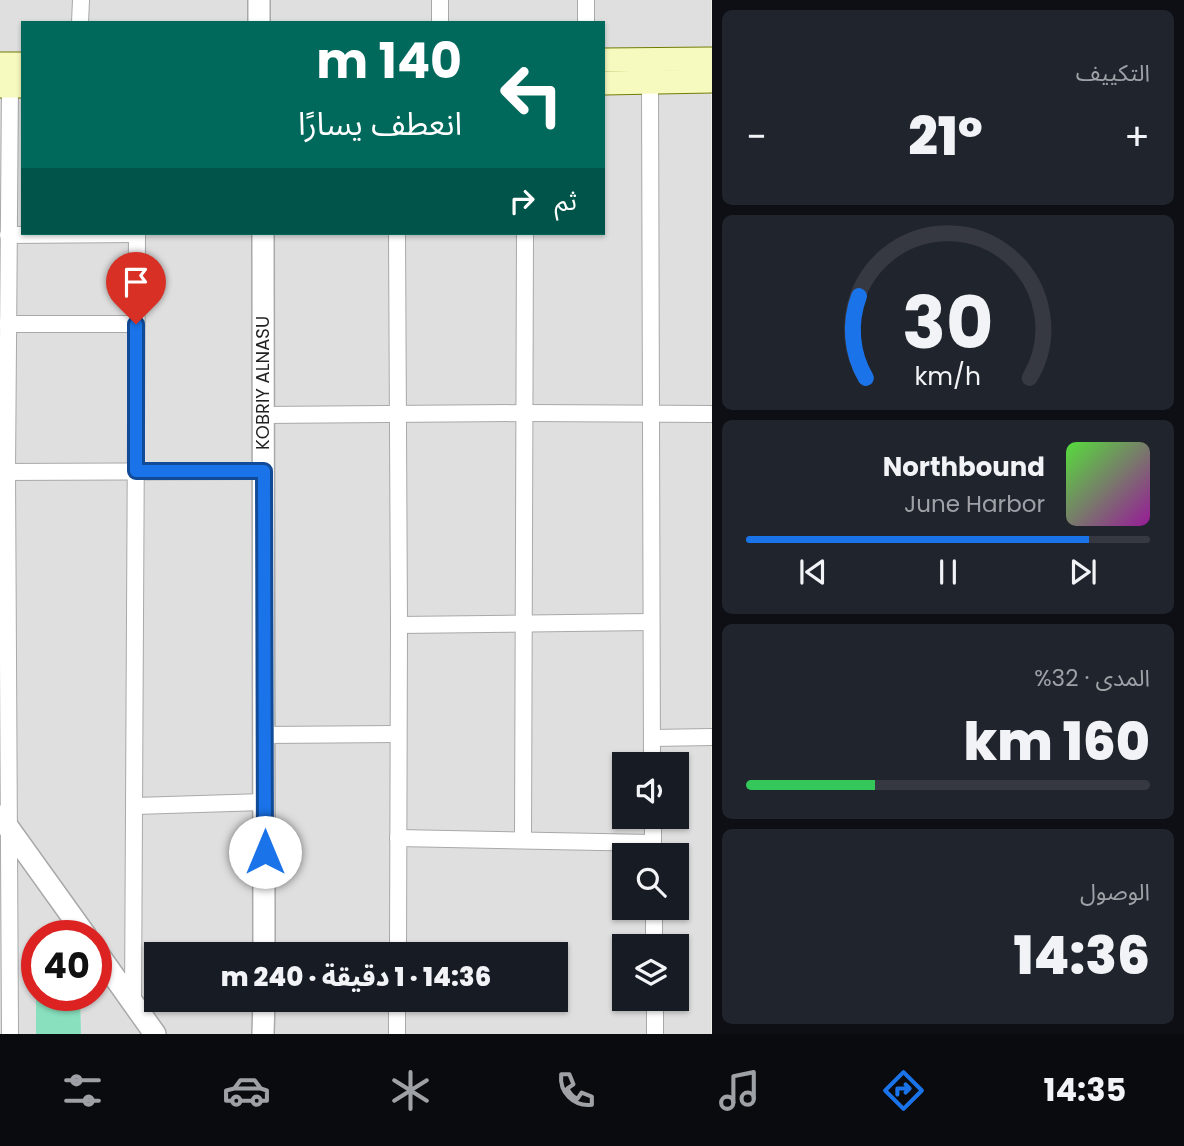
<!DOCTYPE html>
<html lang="ar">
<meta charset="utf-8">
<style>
body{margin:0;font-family:Poppins,"Noto Sans Arabic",sans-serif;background:#20242c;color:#f1f3f6;direction:rtl;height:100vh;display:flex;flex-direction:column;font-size:26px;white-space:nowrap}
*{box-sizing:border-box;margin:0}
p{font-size:23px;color:#9ea1a6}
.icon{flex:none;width:38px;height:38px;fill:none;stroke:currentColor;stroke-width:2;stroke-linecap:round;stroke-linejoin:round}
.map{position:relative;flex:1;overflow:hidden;direction:ltr}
.details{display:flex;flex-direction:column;gap:10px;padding:10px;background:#0d0f14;width:472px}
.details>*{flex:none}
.hud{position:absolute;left:21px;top:21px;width:584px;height:214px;border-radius:0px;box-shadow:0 2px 5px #0004;direction:rtl;background:#00695c;color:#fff;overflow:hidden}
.fabs{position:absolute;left:612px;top:752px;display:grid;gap:14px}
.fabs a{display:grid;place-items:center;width:77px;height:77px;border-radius:0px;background:#171b24;box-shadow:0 2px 5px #0004;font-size:35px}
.speed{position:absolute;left:21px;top:920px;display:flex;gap:14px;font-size:35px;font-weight:700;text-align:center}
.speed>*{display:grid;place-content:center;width:91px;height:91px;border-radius:50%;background:#171b24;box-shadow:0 2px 5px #0004;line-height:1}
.speed .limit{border:10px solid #d22;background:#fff;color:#111}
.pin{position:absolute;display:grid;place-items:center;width:60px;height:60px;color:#fff;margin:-72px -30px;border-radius:50% 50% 50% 0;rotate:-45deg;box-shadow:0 0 7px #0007}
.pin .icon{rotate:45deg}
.me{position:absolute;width:77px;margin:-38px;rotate:0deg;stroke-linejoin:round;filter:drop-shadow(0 0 5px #0008)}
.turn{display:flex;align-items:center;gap:24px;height:147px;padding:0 28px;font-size:32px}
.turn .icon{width:91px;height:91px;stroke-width:2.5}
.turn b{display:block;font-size:49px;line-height:60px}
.then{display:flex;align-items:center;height:66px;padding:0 28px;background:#0003;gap:14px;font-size:26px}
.big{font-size:52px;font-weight:800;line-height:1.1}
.details .tile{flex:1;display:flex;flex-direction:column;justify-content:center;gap:10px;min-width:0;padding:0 24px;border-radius:10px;background:#20242c}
.details .dial{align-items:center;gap:0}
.dial svg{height:182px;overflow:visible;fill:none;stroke:#363941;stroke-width:7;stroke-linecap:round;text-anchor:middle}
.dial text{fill:#f1f3f6;stroke:none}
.song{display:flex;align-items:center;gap:21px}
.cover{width:84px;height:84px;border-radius:10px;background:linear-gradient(135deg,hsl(110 70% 55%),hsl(300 70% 35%))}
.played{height:7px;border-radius:4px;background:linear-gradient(90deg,#1a73e8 85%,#363941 85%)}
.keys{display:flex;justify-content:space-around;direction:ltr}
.heat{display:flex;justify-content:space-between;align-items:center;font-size:38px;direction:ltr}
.charge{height:10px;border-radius:5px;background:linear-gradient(90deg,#34c759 32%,#363941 0)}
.trip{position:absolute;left:144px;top:942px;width:424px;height:70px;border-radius:0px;background:#171b24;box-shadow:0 2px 5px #0004;font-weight:800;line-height:70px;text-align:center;direction:rtl}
.tabs{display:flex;height:112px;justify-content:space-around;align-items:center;background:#090b0e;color:#9ea1a6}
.tabs .icon{width:49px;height:49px}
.tabs .selected{color:#1a73e8}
.tabs b{font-size:32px;color:#f1f3f6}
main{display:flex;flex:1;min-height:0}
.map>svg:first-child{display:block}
</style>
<main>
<section class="details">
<div class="tile"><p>التكييف</p>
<div class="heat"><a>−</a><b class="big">21°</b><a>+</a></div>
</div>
<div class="tile dial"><svg viewBox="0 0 100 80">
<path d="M14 69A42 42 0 1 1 86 69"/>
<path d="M14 69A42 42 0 0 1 11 33" stroke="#1a73e8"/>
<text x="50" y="56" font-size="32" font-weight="700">30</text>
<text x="50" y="72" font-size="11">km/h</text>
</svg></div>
<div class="tile">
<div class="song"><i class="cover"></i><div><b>Northbound</b><p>June Harbor</p></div></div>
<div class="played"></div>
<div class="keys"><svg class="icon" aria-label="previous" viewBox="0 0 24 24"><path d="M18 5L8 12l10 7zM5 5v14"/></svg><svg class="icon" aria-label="pause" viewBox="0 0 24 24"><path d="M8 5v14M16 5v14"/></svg><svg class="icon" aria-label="next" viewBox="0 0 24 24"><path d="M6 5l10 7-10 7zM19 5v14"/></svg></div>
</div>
<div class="tile"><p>المدى · 32%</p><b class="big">160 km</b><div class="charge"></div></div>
<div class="tile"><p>الوصول</p><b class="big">14:36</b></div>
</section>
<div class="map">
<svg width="712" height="1034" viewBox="0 0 712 1034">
<rect width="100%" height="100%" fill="#f2efe9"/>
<!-- residential -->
<path fill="#e0dfdf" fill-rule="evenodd" d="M0 0H711V1034H0ZM23 23H604V233H23ZM625 765H677V817H625ZM625 856H677V908H625ZM37 936H96V996H37ZM625 947H677V999H625ZM156 954H555V999H156Z"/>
<!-- pitch -->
<path fill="#88e0be" d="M36 976 37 996H80L81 1034H36Z"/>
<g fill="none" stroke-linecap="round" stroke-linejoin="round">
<!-- minor casing -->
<g stroke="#a9a9a9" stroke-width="18">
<g id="minor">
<path d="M586 0V23"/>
<path d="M80 23 81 0"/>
<path d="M440 23V0"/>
<path d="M650 83 652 765"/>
<path d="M10 86 7 472 10 1034"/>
<path d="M397 233 399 625 398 954"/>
<path d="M8 235 137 234"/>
<path d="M7 324H136"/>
<path d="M263 415 525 413 712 414"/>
<path d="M0 472 264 471"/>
<path d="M399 625 651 622"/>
<path d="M265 735 398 734"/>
<path d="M652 738 712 737"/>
<path d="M135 806 265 802"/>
<path d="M653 817V856"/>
<path d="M398 838 653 843"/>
<path d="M523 840 525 233"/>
<path d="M654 908V947"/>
<path d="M655 999V1034"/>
<path d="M133 1003 137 233"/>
<path d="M397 1034V999"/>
</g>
</g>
<!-- tertiary casing -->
<g stroke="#a9a9a9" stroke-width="24">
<g id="tertiary">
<path d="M259 23V0"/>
<path d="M263 233 264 954"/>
<path d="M0 816 86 936"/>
<path d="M96 951 155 1034"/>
<path d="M263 1034 264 999"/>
</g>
</g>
<!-- secondary casing -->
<g stroke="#707d05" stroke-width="25">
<g id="secondary">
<path d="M604 60 712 59"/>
<path d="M0 64H23"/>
<path d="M604 83 712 81"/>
<path d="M0 86H23"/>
</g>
</g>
<!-- minor -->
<use href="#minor" stroke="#fff" stroke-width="16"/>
<!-- tertiary -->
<use href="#tertiary" stroke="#fff" stroke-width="21"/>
<!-- secondary -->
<use href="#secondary" stroke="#f7fabf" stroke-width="23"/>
</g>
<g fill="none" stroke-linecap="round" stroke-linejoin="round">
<!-- route casing -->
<g stroke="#114b97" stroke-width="18">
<path id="route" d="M136 324V471H264L265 852"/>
</g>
<!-- route -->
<use href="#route" stroke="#1a73e8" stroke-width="12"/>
</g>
<g text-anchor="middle" stroke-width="6" stroke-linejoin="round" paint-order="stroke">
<!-- street labels -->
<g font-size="18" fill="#222" stroke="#fff">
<text transform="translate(263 383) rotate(-90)" y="6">KOBRIY ALNASU</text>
</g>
</g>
</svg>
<div class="fabs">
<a><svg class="icon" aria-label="sound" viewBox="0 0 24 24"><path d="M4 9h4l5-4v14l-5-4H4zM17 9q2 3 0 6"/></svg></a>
<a><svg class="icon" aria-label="search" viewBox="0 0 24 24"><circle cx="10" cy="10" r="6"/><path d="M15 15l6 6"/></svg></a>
<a><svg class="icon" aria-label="layers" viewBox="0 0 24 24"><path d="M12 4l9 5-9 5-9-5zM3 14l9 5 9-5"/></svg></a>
</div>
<div class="speed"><div class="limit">40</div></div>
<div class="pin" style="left:136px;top:324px;background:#d93025"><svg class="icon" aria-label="arrive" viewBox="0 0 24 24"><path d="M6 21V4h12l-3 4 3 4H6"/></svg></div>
<svg class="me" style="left:265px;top:852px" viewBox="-20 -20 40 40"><circle r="19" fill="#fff"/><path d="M0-13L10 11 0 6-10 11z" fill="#1a73e8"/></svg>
<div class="trip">14:36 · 1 دقيقة · 240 m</div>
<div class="hud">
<div class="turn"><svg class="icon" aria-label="left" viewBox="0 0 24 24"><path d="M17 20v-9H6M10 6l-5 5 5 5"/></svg><div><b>140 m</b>انعطف يسارًا</div></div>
<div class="then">ثم<svg class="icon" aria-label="right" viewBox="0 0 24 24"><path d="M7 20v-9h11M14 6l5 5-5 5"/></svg></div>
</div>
</div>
</main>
<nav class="tabs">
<b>14:35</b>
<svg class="icon selected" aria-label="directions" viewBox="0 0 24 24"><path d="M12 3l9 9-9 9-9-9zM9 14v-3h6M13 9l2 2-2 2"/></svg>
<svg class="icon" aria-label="music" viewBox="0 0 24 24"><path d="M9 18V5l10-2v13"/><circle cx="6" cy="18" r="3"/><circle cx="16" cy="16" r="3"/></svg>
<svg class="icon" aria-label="phone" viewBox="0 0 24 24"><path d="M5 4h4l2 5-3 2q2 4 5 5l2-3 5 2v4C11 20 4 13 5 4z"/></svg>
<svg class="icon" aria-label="climate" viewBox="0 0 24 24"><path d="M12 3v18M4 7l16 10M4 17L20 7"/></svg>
<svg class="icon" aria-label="car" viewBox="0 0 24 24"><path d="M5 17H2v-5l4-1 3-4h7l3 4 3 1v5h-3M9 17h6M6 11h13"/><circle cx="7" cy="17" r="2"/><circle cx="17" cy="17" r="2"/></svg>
<svg class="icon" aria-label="filters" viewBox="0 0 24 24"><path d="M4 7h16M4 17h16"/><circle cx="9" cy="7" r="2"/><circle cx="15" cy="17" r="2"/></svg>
</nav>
